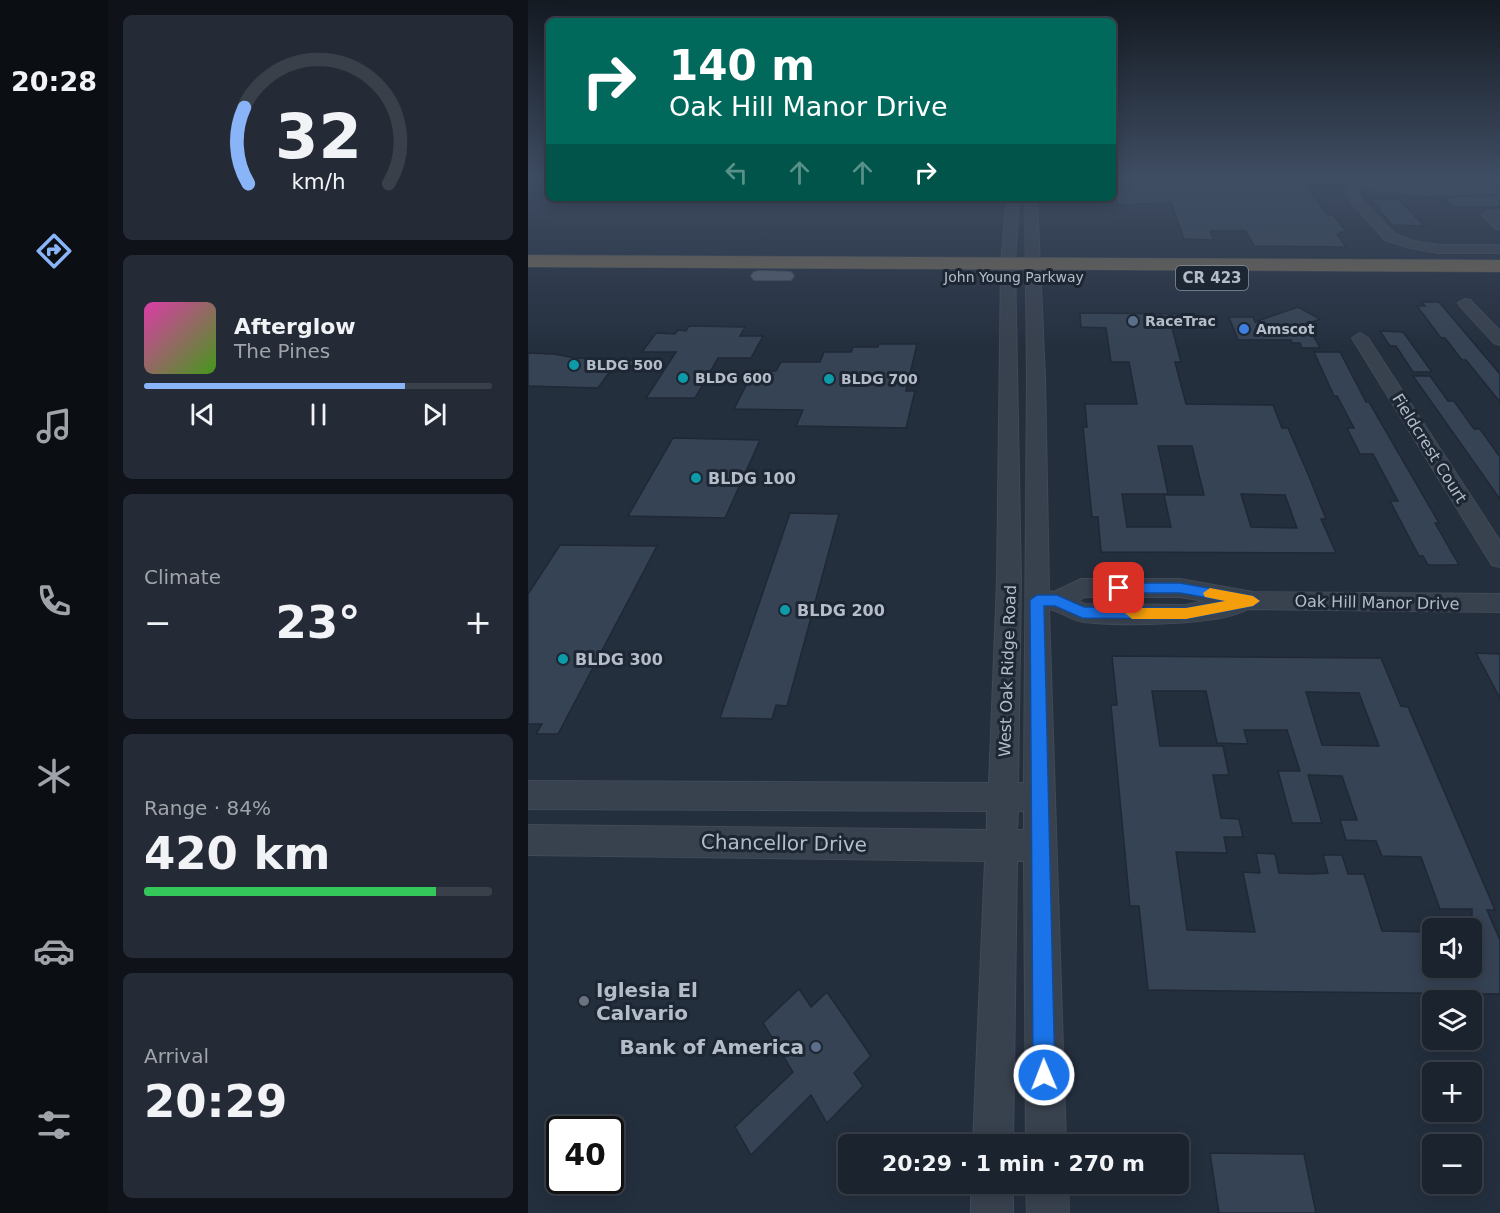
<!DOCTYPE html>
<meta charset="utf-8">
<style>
body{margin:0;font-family:"DejaVu Sans",sans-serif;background:#242b36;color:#f1f3f6;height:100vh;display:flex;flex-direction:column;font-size:22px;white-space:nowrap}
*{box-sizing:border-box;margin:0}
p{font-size:20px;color:#a0a4aa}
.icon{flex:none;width:33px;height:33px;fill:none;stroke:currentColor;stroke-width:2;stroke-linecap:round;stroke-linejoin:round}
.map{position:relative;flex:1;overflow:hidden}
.drawer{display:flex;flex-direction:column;gap:15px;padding:15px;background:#0f1319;width:420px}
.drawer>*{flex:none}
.top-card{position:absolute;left:18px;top:18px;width:570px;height:183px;border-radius:9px;box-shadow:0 3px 15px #0003,0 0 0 2px #39404a;background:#00695c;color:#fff;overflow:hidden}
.buttons{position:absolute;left:894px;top:918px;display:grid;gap:12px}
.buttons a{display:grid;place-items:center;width:60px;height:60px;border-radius:9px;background:#1b232e;box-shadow:0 3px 15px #0003,0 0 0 2px #39404a;font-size:30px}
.speed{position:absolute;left:18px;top:1116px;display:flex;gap:12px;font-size:30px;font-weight:700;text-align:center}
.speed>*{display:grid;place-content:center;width:78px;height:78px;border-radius:50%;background:#1b232e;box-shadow:0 3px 15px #0003,0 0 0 2px #39404a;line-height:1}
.speed .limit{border:3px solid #111;border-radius:9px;background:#fff;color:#111}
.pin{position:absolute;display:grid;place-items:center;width:51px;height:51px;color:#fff;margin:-26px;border-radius:12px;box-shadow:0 3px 9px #0006}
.me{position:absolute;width:66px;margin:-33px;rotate:359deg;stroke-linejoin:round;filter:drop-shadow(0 0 4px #0008)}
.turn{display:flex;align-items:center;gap:21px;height:126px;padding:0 24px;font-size:27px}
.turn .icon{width:78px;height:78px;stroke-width:2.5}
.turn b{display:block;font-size:42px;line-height:51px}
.lanes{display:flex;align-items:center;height:57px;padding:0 24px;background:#0003;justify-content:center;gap:30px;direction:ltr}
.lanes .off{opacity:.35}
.big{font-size:45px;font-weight:600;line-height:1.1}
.drawer .widget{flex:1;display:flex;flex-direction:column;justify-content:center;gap:9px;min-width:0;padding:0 21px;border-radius:9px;background:#242b36}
.drawer .dial{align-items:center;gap:0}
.dial svg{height:156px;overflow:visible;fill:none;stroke:#39404a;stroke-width:7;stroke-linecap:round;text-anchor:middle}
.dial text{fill:#f1f3f6;stroke:none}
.song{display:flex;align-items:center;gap:18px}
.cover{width:72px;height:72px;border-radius:9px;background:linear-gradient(135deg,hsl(320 70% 55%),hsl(100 70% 35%))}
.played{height:6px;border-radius:3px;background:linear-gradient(90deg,#8ab4f8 75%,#39404a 75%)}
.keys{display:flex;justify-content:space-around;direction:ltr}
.heat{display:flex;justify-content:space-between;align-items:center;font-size:33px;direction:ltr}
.charge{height:9px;border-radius:4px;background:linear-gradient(90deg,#34c759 84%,#39404a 0)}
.trip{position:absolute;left:310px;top:1134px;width:351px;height:60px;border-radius:9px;background:#1b232e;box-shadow:0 3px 15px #0003,0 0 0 2px #39404a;font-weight:600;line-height:60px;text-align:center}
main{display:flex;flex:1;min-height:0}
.dock{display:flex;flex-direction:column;width:108px;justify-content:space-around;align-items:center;background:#0b0e12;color:#a0a4aa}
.dock .icon{width:42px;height:42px}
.dock .on{color:#8ab4f8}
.dock b{font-size:27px;color:#f1f3f6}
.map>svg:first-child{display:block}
</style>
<main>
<nav class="dock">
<b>20:28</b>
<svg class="icon on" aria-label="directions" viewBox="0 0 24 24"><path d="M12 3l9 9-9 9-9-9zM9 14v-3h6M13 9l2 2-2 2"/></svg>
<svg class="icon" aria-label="music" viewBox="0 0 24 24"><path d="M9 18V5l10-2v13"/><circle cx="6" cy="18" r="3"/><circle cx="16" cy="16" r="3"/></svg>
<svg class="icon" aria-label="phone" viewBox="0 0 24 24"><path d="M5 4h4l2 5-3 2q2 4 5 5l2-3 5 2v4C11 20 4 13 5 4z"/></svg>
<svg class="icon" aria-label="climate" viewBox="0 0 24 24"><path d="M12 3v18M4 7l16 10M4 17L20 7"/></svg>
<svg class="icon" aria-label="car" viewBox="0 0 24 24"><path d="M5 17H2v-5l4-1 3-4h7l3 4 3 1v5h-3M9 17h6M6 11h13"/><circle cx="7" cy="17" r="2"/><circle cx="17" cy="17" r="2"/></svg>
<svg class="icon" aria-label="filters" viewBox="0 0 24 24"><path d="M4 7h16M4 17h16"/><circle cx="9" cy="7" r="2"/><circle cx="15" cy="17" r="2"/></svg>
</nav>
<section class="drawer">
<div class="widget dial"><svg viewBox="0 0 100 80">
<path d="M14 69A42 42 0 1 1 86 69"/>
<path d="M14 69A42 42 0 0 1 12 30" stroke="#8ab4f8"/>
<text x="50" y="56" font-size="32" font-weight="700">32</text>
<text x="50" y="72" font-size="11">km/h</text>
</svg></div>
<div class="widget">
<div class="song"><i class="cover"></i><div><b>Afterglow</b><p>The Pines</p></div></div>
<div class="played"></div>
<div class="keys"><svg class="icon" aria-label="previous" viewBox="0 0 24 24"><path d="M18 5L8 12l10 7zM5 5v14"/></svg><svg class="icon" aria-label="pause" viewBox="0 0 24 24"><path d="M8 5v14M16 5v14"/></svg><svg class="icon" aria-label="next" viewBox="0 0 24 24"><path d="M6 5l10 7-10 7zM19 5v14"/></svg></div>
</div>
<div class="widget"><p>Climate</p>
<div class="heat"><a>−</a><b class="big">23°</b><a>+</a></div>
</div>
<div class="widget"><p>Range · 84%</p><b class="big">420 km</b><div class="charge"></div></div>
<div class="widget"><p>Arrival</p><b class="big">20:29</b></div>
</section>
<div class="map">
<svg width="972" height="1213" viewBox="0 0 972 1213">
<rect width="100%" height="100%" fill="#242f3e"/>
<!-- building -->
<g fill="#364354" stroke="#1f2835" stroke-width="1.5" fill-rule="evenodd">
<path d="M585 177H772L800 215H805L818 231 809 234 818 247 726 246 718 231H682L686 240 656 239 643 203 589 205Z"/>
<rect x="915" y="177" width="57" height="8"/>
<path d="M972 195V207H926L915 197Z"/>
<path d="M842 199H871L896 226 864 225Z"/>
<path d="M894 302H911L972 374V402L938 360H934L917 338H913L889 306H897Z"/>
<path d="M770 307 792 319 779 324 792 348H774L772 343H764L763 340H710L701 317H725L727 322Z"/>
<path d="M552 313 654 314 659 328H644L653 362H647L658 404 745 405 754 428H760L780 474 798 519H793L808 553 573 552 570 517H564L555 427H559L557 404H609L601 362H583L578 328 553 327ZM630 446H664L676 495H636L643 527H599L594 494H640ZM713 494 757 495 769 528 723 527Z"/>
<path d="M161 326 217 327 212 336H235L223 358H190L167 398H118L148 352H114L128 333 147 334 150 330 158 331Z"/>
<path d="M852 331 875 332 904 372H885L868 346H862Z"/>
<path d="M351 344H389L378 391H387L378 428 268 426 275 410 206 409 226 370 248 371 253 362H292L296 352H323L325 347H350Z"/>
<path d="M786 352H812L838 402H841L911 523H907L931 565H900L895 556H891L862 501H870L845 454H832L819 428H826L809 396H806Z"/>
<path d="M0 353 26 354 47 358 117 361 80 374 70 388 0 386Z"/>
<path d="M885 376H902L920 401H926L946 429H952L972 457V499Z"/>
<path d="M145 438 232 440 197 518 100 516Z"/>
<path d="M262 513 311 514 259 706 248 705 244 719 192 718Z"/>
<path d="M32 545 129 546 30 734H8L14 724H0V594Z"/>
<path d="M948 653 972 654V698Z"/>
<path d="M584 656 853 658 873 706 880 707 967 910H959L972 940V994L620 990 611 906H602L583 705H589ZM624 691H678L689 743 720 744 716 730H759L772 771H750L764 823H794L780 775 814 776 829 820H812L818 840 848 841 854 856 893 857 912 909H944V968H904V932L854 931 836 874H820L814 855H795L800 873 783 874 751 873 747 854 728 853 732 873 715 872 727 932 659 930 648 852 699 853 696 837H715L711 819 693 818 685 775H701L695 746H632ZM778 692 831 693 851 746 794 745Z"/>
<path d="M271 989 283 1007 299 992 343 1056 326 1073 335 1086 299 1123 283 1095 223 1155 207 1127 265 1072 235 1023Z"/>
<path d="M682 1153 776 1154 788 1213H691Z"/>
</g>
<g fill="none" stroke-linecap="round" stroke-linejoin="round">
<!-- minor casing -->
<g stroke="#414a57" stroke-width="2">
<g id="minor">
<path d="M813 177 872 187H972V193L893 195 833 188 830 191 833 199 867 234 885 241 911 245H972V253H911L882 248 857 240 823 202 818 190 823 185 813 181Z"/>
<path d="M479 198H491L487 264 493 582 490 783H496L499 377 497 198H509L517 377 521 591 526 592 553 579H652L725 592 972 594V612L720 609C692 626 590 626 556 622 543 621 533 611 521 609L538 1144H498L496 861H489L485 1144H445L457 861 0 855V825L459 830V811L0 809V781L461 783 469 582 473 264ZM557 597H652L676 601 658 605 557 604 550 600ZM490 811H496V830H489Z"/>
<path d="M960 211H972V230L968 229 954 215Z"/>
<path d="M937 299 942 300 972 331V345L966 343 932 306 930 303Z"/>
<path d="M832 333 840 338 972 541V567L964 565 824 338Z"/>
<rect x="443" y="1184" width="42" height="29"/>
<path d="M498 1184H540L541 1213H499Z"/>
</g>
</g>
<!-- major casing -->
<g stroke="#414a57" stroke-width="2">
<path id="major" d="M232 271 263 272 266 276 263 280H226L223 276 226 272Z"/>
</g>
<!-- highway casing -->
<g stroke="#434c59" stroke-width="1">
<path id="highway" d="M0 255 972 260V272L0 267Z"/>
</g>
<!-- minor -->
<use href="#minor" fill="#38414e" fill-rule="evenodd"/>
<!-- major -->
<use href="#major" fill="#56606e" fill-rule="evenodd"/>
<!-- highway -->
<use href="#highway" fill="#746855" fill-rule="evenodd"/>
</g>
<!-- sky -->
<linearGradient id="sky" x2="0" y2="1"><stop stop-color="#141a22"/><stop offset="0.51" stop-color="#3f4d63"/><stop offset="1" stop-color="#3f4d63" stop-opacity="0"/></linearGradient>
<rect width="972" height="347" fill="url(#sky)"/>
<!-- route -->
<path fill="#1a73e8" stroke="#114b97" stroke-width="1.5" d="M591 583H652L725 596 732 601 725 606 658 619 554 618 527 606H516L527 1075 524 1082 516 1085 508 1082 505 1075 502 600 509 595H529L556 607 658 608 697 601 652 593H591L585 588Z"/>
<!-- slow -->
<path fill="#f59e0b" d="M682 588 725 596 732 601 725 606 658 619H604L597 613 604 608H658L697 601 677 597 675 593Z"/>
<!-- markers -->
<g fill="#5c6f8a" stroke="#1d2633" stroke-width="2">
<circle cx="605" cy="321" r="6"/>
<circle cx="288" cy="1047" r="6"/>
</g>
<circle fill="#3f7fe0" stroke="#1d2633" stroke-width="2" cx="716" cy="329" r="6"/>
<g fill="#0f9aa8" stroke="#1d2633" stroke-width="2">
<circle cx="46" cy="365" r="6"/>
<circle cx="155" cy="378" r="6"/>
<circle cx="301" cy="379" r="6"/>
<circle cx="168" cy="478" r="6"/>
<circle cx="257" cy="610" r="6"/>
<circle cx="35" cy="659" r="6"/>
</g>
<circle fill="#6b7280" stroke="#1d2633" stroke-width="2" cx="56" cy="1001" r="6"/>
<g text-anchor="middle" stroke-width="6" stroke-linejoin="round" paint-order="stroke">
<!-- far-street labels -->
<g font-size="14" fill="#b4bcc9" stroke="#1d2633">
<text x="486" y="282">John Young Parkway</text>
</g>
<!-- far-poi labels -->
<g font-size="14" font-weight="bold" fill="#b4bcc9" stroke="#1d2633" text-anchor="start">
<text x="617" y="326">RaceTrac</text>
<text x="728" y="334">Amscot</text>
<text x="58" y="370">BLDG 500</text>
<text x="167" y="383">BLDG 600</text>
<text x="313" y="384">BLDG 700</text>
</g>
<!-- shield labels -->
<rect fill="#1d2633" stroke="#878f9c" stroke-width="1.5" x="648" y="266" width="72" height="24" rx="4.5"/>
<g font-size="15" font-weight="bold" fill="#b4bcc9">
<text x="684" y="283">CR 423</text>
</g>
<!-- street labels -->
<g font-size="16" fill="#b4bcc9" stroke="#1d2633">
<text transform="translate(902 448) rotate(58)" y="6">Fieldcrest Court</text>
<text transform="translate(849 602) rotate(1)" y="6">Oak Hill Manor Drive</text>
<text transform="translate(479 671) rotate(-88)" y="6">West Oak Ridge Road</text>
</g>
<!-- poi labels -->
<g font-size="16" font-weight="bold" fill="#b4bcc9" stroke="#1d2633" text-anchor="start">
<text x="180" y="484">BLDG 100</text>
<text x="269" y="616">BLDG 200</text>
<text x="47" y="665">BLDG 300</text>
</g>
<!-- near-street labels -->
<g font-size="20" fill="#b4bcc9" stroke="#1d2633">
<text transform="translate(256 843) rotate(1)" y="7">Chancellor Drive</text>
</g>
<!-- near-poi labels -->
<g font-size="20" font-weight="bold" fill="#b4bcc9" stroke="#1d2633" text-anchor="start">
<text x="68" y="997">Iglesia El<tspan x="68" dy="23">Calvario</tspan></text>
<text x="276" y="1054" text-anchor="end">Bank of America</text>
</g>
</g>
</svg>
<div class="buttons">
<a><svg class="icon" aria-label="sound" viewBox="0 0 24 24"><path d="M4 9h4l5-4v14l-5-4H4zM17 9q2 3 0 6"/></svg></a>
<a><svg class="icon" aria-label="layers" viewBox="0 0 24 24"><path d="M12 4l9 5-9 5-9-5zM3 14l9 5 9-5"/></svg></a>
<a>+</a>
<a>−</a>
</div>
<div class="speed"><div class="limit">40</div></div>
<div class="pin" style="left:591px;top:588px;background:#d93025"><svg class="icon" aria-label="arrive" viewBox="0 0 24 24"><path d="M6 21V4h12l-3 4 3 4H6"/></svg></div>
<svg class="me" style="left:516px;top:1075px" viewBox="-20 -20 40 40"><circle r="17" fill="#1a73e8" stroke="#fff" stroke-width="3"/><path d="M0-11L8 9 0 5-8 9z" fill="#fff"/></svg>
<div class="trip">20:29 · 1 min · 270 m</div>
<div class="top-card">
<div class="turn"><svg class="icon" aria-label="right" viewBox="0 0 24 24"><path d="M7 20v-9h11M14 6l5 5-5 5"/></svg><div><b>140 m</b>Oak Hill Manor Drive</div></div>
<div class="lanes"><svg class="icon off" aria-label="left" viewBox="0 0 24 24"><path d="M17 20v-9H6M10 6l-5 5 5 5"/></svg><svg class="icon off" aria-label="ahead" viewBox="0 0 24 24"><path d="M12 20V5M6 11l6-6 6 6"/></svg><svg class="icon off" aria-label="ahead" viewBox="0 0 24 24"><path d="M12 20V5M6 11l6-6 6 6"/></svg><svg class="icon" aria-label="right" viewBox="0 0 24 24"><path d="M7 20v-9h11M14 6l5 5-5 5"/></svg></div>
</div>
</div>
</main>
